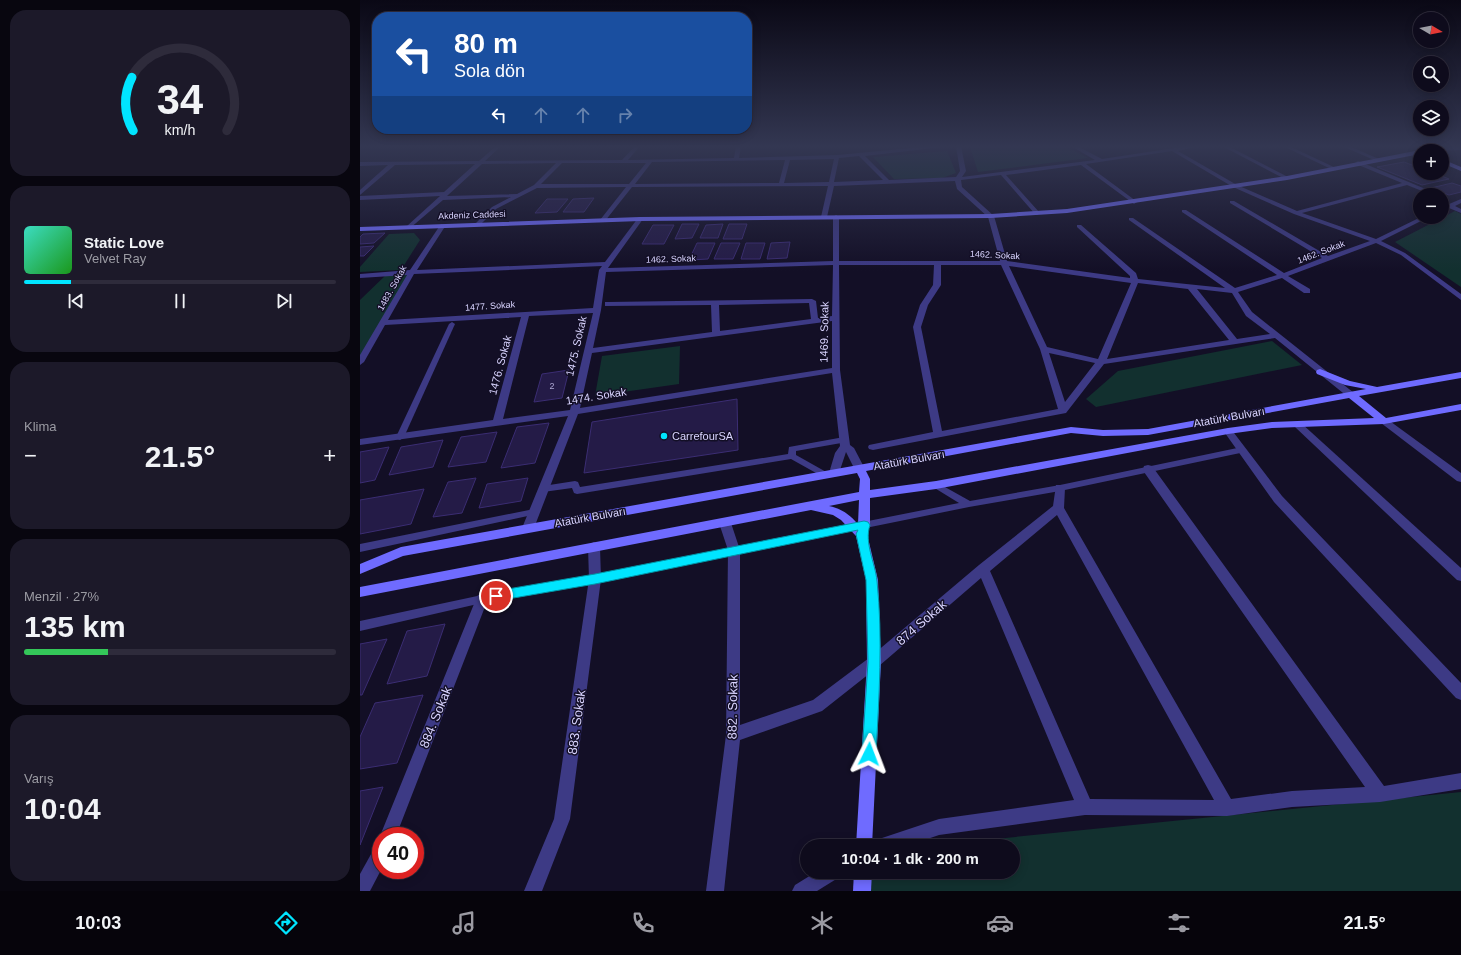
<!DOCTYPE html>
<html lang="tr">
<meta charset="utf-8">
<style>
body{margin:0;font-family:Arial,sans-serif;background:#1c1929;color:#f1f3f6;height:100vh;display:flex;flex-direction:column;font-size:15px;white-space:nowrap}
*{box-sizing:border-box;margin:0}
p{font-size:13px;color:#9b9ba3}
.icon{flex:none;width:22px;height:22px;fill:none;stroke:currentColor;stroke-width:2;stroke-linecap:round;stroke-linejoin:round}
.map{position:relative;flex:1;overflow:hidden}
.side{display:flex;flex-direction:column;gap:10px;padding:10px;background:#08060f;width:360px}
.side>*{flex:none}
.guide{position:absolute;left:12px;top:12px;width:380px;height:122px;border-radius:16px;box-shadow:0 2px 10px #0003,0 0 0 1px #2e2b3b;background:#1a4fa0;color:#fff;overflow:hidden}
.needle{width:26px;rotate:100deg}
.buttons{position:absolute;left:1053px;top:12px;display:grid;gap:8px}
.buttons a{display:grid;place-items:center;width:36px;height:36px;border-radius:50%;background:#0e0b1c;box-shadow:0 2px 10px #0003,0 0 0 1px #2e2b3b;font-size:20px}
.speed{position:absolute;left:12px;top:827px;display:flex;gap:8px;font-size:20px;font-weight:700;text-align:center}
.speed>*{display:grid;place-content:center;width:52px;height:52px;border-radius:50%;background:#0e0b1c;box-shadow:0 2px 10px #0003,0 0 0 1px #2e2b3b;line-height:1}
.speed .limit{border:6px solid #d22;background:#fff;color:#111}
.pin{position:absolute;display:grid;place-items:center;width:34px;height:34px;color:#fff;margin:-17px;border:2px solid #fff;border-radius:50%;box-shadow:0 1px 4px #0007}
.me{position:absolute;width:44px;margin:-22px;rotate:3deg;stroke-linejoin:round;filter:drop-shadow(0 0 3px #0008)}
.turn{display:flex;align-items:center;gap:14px;height:84px;padding:0 16px;font-size:18px}
.turn .icon{width:52px;height:52px;stroke-width:2.5}
.turn b{display:block;font-size:28px;line-height:34px}
.lanes{display:flex;align-items:center;height:38px;padding:0 16px;background:#0003;justify-content:center;gap:20px;direction:ltr}
.lanes .off{opacity:.35}
.big{font-size:30px;font-weight:700;line-height:1.1}
.side .tile{flex:1;display:flex;flex-direction:column;justify-content:center;gap:6px;min-width:0;padding:0 14px;border-radius:16px;background:#1c1929}
.side .dial{align-items:center;gap:0}
.dial svg{height:104px;overflow:visible;fill:none;stroke:#2e2b3b;stroke-width:7;stroke-linecap:round;text-anchor:middle}
.dial text{fill:#f1f3f6;stroke:none}
.song{display:flex;align-items:center;gap:12px}
.cover{width:48px;height:48px;border-radius:6px;background:linear-gradient(135deg,hsl(170 70% 55%),hsl(120 70% 35%))}
.played{height:4px;border-radius:2px;background:linear-gradient(90deg,#00e5ff 15%,#2e2b3b 15%)}
.keys{display:flex;justify-content:space-around;direction:ltr}
.heat{display:flex;justify-content:space-between;align-items:center;font-size:22px;direction:ltr}
.charge{height:6px;border-radius:3px;background:linear-gradient(90deg,#34c759 27%,#2e2b3b 0)}
.trip{position:absolute;left:440px;top:839px;width:220px;height:40px;border-radius:20px;background:#0e0b1c;box-shadow:0 2px 10px #0003,0 0 0 1px #2e2b3b;font-weight:700;line-height:40px;text-align:center}
.tab-bar{display:flex;height:64px;justify-content:space-around;align-items:center;background:#06040b;color:#9b9ba3}
.tab-bar .icon{width:28px;height:28px}
.tab-bar .selected{color:#00e5ff}
.tab-bar b{font-size:18px;color:#f1f3f6}
main{display:flex;flex:1;min-height:0}
.map>svg:first-child{display:block}
</style>
<main>
<section class="side">
<div class="tile dial"><svg viewBox="0 0 100 80">
<path d="M14 69A42 42 0 1 1 86 69"/>
<path d="M14 69A42 42 0 0 1 13 28" stroke="#00e5ff"/>
<text x="50" y="56" font-size="32" font-weight="700">34</text>
<text x="50" y="72" font-size="11">km/h</text>
</svg></div>
<div class="tile">
<div class="song"><i class="cover"></i><div><b>Static Love</b><p>Velvet Ray</p></div></div>
<div class="played"></div>
<div class="keys"><svg class="icon" aria-label="previous" viewBox="0 0 24 24"><path d="M18 5L8 12l10 7zM5 5v14"/></svg><svg class="icon" aria-label="pause" viewBox="0 0 24 24"><path d="M8 5v14M16 5v14"/></svg><svg class="icon" aria-label="next" viewBox="0 0 24 24"><path d="M6 5l10 7-10 7zM19 5v14"/></svg></div>
</div>
<div class="tile"><p>Klima</p>
<div class="heat"><a>−</a><b class="big">21.5°</b><a>+</a></div>
</div>
<div class="tile"><p>Menzil · 27%</p><b class="big">135 km</b><div class="charge"></div></div>
<div class="tile"><p>Varış</p><b class="big">10:04</b></div>
</section>
<div class="map">
<svg width="1101" height="891" viewBox="0 0 1101 891">
<rect width="100%" height="100%" fill="#130f26"/>
<!-- green -->
<g fill="#12302f">
<path d="M617 146H705L728 158 618 172 610 147Z"/>
<path d="M587 151 596 173 582 178 534 179 513 157Z"/>
<path d="M1095 211 1101 214V287L1035 242Z"/>
<path d="M54 233 60 240 41 270 0 272V267L29 234Z"/>
<path d="M52 272 0 362V300L27 274Z"/>
<path d="M912 341 942 365 736 407 726 399 758 371Z"/>
<path d="M320 346 319 384 235 396 242 356Z"/>
<path d="M1101 792V891H502L503 872H653V846H565Z"/>
</g>
<!-- building -->
<g fill="#241b47" stroke="#3b2d73">
<path d="M1044 162 1060 168V173H1074L1089 179 1062 185 1017 167Z"/>
<path d="M1092 183 1101 186V192L1089 195 1071 188Z"/>
<path d="M234 198 224 212H203L213 199Z"/>
<path d="M187 199H208L197 212 175 213Z"/>
<path d="M322 224H339L332 238 315 239Z"/>
<path d="M363 224 358 238H340L346 225Z"/>
<path d="M369 224H387L382 239H363Z"/>
<path d="M293 225H314L304 244H282Z"/>
<path d="M25 233 14 243 0 244V237L3 234Z"/>
<path d="M430 242 427 258 407 259 411 243Z"/>
<path d="M337 243H355L348 259 329 260Z"/>
<path d="M361 243H380L373 259H354Z"/>
<path d="M386 243H405L400 259H381Z"/>
<path d="M14 246 4 256H0V247Z"/>
<path d="M209 370 202 398 174 402 182 374Z"/>
<path d="M377 399 378 450 224 473 232 422Z"/>
<path d="M189 423 175 463 141 468 157 427Z"/>
<path d="M137 432 126 462 88 467 101 437Z"/>
<path d="M83 440 73 467 29 475 41 447Z"/>
<path d="M29 447 15 480 0 483V452Z"/>
<path d="M116 478 102 513 73 517 88 482Z"/>
<path d="M168 478 161 501 119 508 127 484Z"/>
<path d="M64 489 51 524 0 534V500Z"/>
<path d="M85 624 67 676 27 684 47 631Z"/>
<path d="M27 639 2 695H0V644Z"/>
<path d="M63 695 37 763 0 769V737L15 703Z"/>
<path d="M23 787 0 845V791Z"/>
</g>
<g fill="none" stroke-linecap="round" stroke-linejoin="round">
<!-- lane -->
<g fill="#3d3a85" fill-rule="evenodd">
<path d="M92 322 95 324 44 437 40 440 37 439 36 437 89 324Z"/>
<path d="M484 437 488 440 487 442 436 451V455L468 473 469 475 468 477 465 478 431 459 217 494 214 493 212 488 183 492 180 491 179 489 180 487 183 486 215 481 218 482 220 487 428 454 429 447Z"/>
<path d="M882 447 886 450 885 452 700 491 609 507 235 583 122 603 0 631V621L122 595 235 575 599 503 573 487 572 485 573 483 576 482 610 501 700 485Z"/>
<path d="M174 509 177 510 178 512 177 514 0 552V544Z"/>
</g>
<!-- street -->
<g fill="#3d3a85" fill-rule="evenodd">
<path d="M136 146H141L125 161 262 160 275 146H280L268 160 374 158 376 146H381L379 158 477 155 572 146H591L505 156 529 180 596 177 600 171 596 146H601L606 171 602 177 735 160 711 146H717L742 159 827 146H839L818 151 877 185 937 211 1042 183 996 164 995 163 998 161 1080 195H1072L1047 185 942 213 1016 239 1061 217H1069L1021 241 1045 253 1101 294V300L1041 255 1016 243 928 276 950 289V293H944L922 278 878 292 892 312 994 393 996 395 994 397H988L915 338 744 364 706 413 513 450 509 449 508 447 509 445 573 432 553 327 560 305 573 285 574 265H479L480 370 490 445 494 448 505 469 504 472H496L486 452 478 476H470L469 473 475 453 480 446 472 373 218 414 174 528 172 531 168 532 164 531 162 528 208 416 0 445V439L133 420 161 317 25 325 4 362 0 365V355L47 275 0 278V274L50 270 81 224 86 225 57 270 245 262 278 218 280 217 283 219 248 268 473 261V217L476 215 479 217V261H640L628 217 597 189 595 181 474 186 467 217 464 219 461 217 468 186 272 187 245 221 243 222 240 220 266 187 177 188 136 209 120 225 115 224 132 207 151 197 83 200 49 229 47 228V226L80 196 0 200V196L84 192 115 164 35 165 0 195V190L28 165 0 166V162L119 161ZM812 151 873 187 934 214 1010 241 968 256 874 201H870V203L962 258 924 273 826 210H822V212L917 275 875 288 773 218H769V220L865 288 778 279 776 273 721 225H717V227L770 276V278L647 261 634 216 602 187 601 180 641 175 675 214 677 215 680 213 679 212 646 175 721 165 774 204 777 202 776 201 726 164ZM499 156 523 180 474 182 479 158ZM474 159 469 182 424 183 430 160ZM425 160 419 183 275 184 292 162ZM196 163 174 185 157 194 87 196 122 164ZM202 163H286L269 184H181ZM473 265 472 316 458 318 456 301 452 299 248 302H245V306L351 305 352 332 233 348 241 310 246 272ZM581 265H641L680 349 698 409 582 431 561 327 568 305 581 285ZM242 266 239 270 233 308 28 320 54 274ZM649 266 771 283 738 359 687 347ZM778 283 828 289 869 340 747 359ZM837 289 872 293 886 316 910 334 877 339ZM449 303 451 319 360 331 359 305ZM233 313 210 410 143 419 169 316ZM472 321V368L220 408 232 353ZM689 353 735 363 705 402Z"/>
<path d="M862 146H868L930 178 925 179Z"/>
<path d="M923 146H929L976 168 971 169Z"/>
<path d="M982 146H989L1019 159 1014 160Z"/>
<path d="M1101 146V150L1063 151 1066 149Z"/>
<path d="M1101 199V203L1095 206 1101 209V213L1089 208 1082 211V207Z"/>
<path d="M1024 418 1027 419 1101 473V482L1097 481 1021 423 1019 421Z"/>
<path d="M938 422 941 423 1101 568V581L1097 580 935 427 933 425 935 423Z"/>
<path d="M868 428 871 429 922 496 1101 683V700L1096 698 914 502 865 433 863 431Z"/>
<path d="M788 465 792 466 1024 786 1101 773V789L1020 802 932 807 867 816 725 815 579 835 547 846H514L516 840 579 819 714 800 621 578 519 666 462 711 380 740 364 891H346L366 735 368 550 359 523 361 520 365 519 369 520 371 523 380 550V725L453 700 509 658 619 565 693 506 696 485H704L705 488 704 508 871 799 932 791 1005 787 784 472 783 469 784 466ZM697 515 854 800 730 799 630 571Z"/>
<path d="M234 542 238 544 240 547 241 579 210 819 182 891H164L194 819 229 579 228 547 230 544Z"/>
<path d="M122 594 126 595 128 599 36 836H21V839L20 836 116 599 118 595Z"/>
<path d="M21 845V870L10 891H0V874L15 847Z"/>
<path d="M456 872H481L478 878 457 891H432L435 885Z"/>
</g>
<!-- secondary -->
<g fill="#6f6bff" fill-rule="evenodd">
<path d="M1060 150 1062 151H1060V154L927 180 707 213 631 218 280 221 0 231V227L280 217 631 214 707 209 927 176Z"/>
<path d="M1082 159 1101 167V171L1082 163Z"/>
<path d="M960 369 990 381 1017 387 1101 372V378L999 396 1026 418 1101 404V410L1024 424 912 428 868 434 576 489 510 498V525L507 534 518 580 521 662 512 846H496L507 662 506 580 496 536 481 520 473 515 451 510 0 597V587L499 492 500 479 497 473 43 556 0 574V564L41 547 711 427 743 430 788 429 1006 389 985 385 957 374 956 372 957 370ZM989 398 1014 418 912 422 868 428 576 481 510 490V479L506 471 711 433 743 436 788 435ZM499 500 498 524C489 514 482 509 469 506Z"/>
<path d="M494 872H512L511 891H493Z"/>
</g>
</g>
<!-- sky -->
<linearGradient id="sky" x2="0" y2="1"><stop stop-color="#0a0815"/><stop offset="0.54" stop-color="#333752"/><stop offset="1" stop-color="#333752" stop-opacity="0"/></linearGradient>
<rect width="1101" height="271" fill="url(#sky)"/>
<!-- route -->
<path fill="#00e5ff" stroke="#0095a6" d="M504 521 508 522 510 525C504 543 515 562 517 581 523 638 519 697 516 754L514 759 509 761 504 759 502 754 508 662 506 580 496 534 498 530 235 584 136 601 132 600 131 596 132 593 136 591 235 574Z"/>
<!-- markers -->
<circle fill="#00e5ff" stroke="#130f26" stroke-width="1.5" cx="304" cy="436" r="4"/>
<g text-anchor="middle" stroke-width="3" stroke-linejoin="round" paint-order="stroke">
<!-- far-street labels -->
<g font-size="9" fill="#d9d4ff" stroke="#130f26">
<text transform="translate(112 215) rotate(-2)" y="3">Akdeniz Caddesi</text>
<text transform="translate(961 252) rotate(-21)" y="3">1462. Sokak</text>
<text transform="translate(635 255) rotate(3)" y="3">1462. Sokak</text>
<text transform="translate(311 259) rotate(-2)" y="3">1462. Sokak</text>
<text transform="translate(32 288) rotate(-61)" y="3">1483. Sokak</text>
<text transform="translate(130 306) rotate(-4)" y="3">1477. Sokak</text>
</g>
<!-- number labels -->
<g font-size="9" fill="#aca6d1">
<text x="192" y="389">2</text>
</g>
<!-- street labels -->
<g font-size="11" fill="#d9d4ff" stroke="#130f26">
<text transform="translate(464 332) rotate(-89)" y="4">1469. Sokak</text>
<text transform="translate(216 346) rotate(-77)" y="4">1475. Sokak</text>
<text transform="translate(140 365) rotate(-75)" y="4">1476. Sokak</text>
<text transform="translate(236 396) rotate(-9)" y="4">1474. Sokak</text>
<text transform="translate(869 417) rotate(-10)" y="4">Atatürk Bulvarı</text>
<text transform="translate(549 460) rotate(-10)" y="4">Atatürk Bulvarı</text>
<text transform="translate(230 517) rotate(-10)" y="4">Atatürk Bulvarı</text>
</g>
<!-- poi labels -->
<g font-size="11" fill="#d9d4ff" stroke="#130f26" text-anchor="start">
<text x="312" y="440">CarrefourSA</text>
</g>
<!-- near-street labels -->
<g font-size="13" fill="#d9d4ff" stroke="#130f26">
<text transform="translate(561 622) rotate(-41)" y="5">874 Sokak</text>
<text transform="translate(372 707) rotate(-89)" y="5">882. Sokak</text>
<text transform="translate(75 717) rotate(-68)" y="5">884. Sokak</text>
<text transform="translate(216 722) rotate(-82)" y="5">883. Sokak</text>
</g>
</g>
</svg>
<div class="buttons">
<a><svg class="needle" viewBox="-14 -14 28 28"><path d="M0-13l5 13h-10z" fill="#e53935"/><path d="M0 13l5-13h-10z" fill="#9b9ba3"/></svg></a>
<a><svg class="icon" aria-label="search" viewBox="0 0 24 24"><circle cx="10" cy="10" r="6"/><path d="M15 15l6 6"/></svg></a>
<a><svg class="icon" aria-label="layers" viewBox="0 0 24 24"><path d="M12 4l9 5-9 5-9-5zM3 14l9 5 9-5"/></svg></a>
<a>+</a>
<a>−</a>
</div>
<div class="speed"><div class="limit">40</div></div>
<div class="pin" style="left:136px;top:596px;background:#d93025"><svg class="icon" aria-label="arrive" viewBox="0 0 24 24"><path d="M6 21V4h12l-3 4 3 4H6"/></svg></div>
<svg class="me" style="left:509px;top:754px" viewBox="-20 -20 40 40"><path d="M0-17L14 15 0 8-14 15z" fill="#00e5ff" stroke="#fff" stroke-width="4"/></svg>
<div class="trip">10:04 · 1 dk · 200 m</div>
<div class="guide">
<div class="turn"><svg class="icon" aria-label="left" viewBox="0 0 24 24"><path d="M17 20v-9H6M10 6l-5 5 5 5"/></svg><div><b>80 m</b>Sola dön</div></div>
<div class="lanes"><svg class="icon" aria-label="left" viewBox="0 0 24 24"><path d="M17 20v-9H6M10 6l-5 5 5 5"/></svg><svg class="icon off" aria-label="ahead" viewBox="0 0 24 24"><path d="M12 20V5M6 11l6-6 6 6"/></svg><svg class="icon off" aria-label="ahead" viewBox="0 0 24 24"><path d="M12 20V5M6 11l6-6 6 6"/></svg><svg class="icon off" aria-label="right" viewBox="0 0 24 24"><path d="M7 20v-9h11M14 6l5 5-5 5"/></svg></div>
</div>
</div>
</main>
<nav class="tab-bar">
<b>10:03</b>
<svg class="icon selected" aria-label="directions" viewBox="0 0 24 24"><path d="M12 3l9 9-9 9-9-9zM9 14v-3h6M13 9l2 2-2 2"/></svg>
<svg class="icon" aria-label="music" viewBox="0 0 24 24"><path d="M9 18V5l10-2v13"/><circle cx="6" cy="18" r="3"/><circle cx="16" cy="16" r="3"/></svg>
<svg class="icon" aria-label="phone" viewBox="0 0 24 24"><path d="M5 4h4l2 5-3 2q2 4 5 5l2-3 5 2v4C11 20 4 13 5 4z"/></svg>
<svg class="icon" aria-label="climate" viewBox="0 0 24 24"><path d="M12 3v18M4 7l16 10M4 17L20 7"/></svg>
<svg class="icon" aria-label="car" viewBox="0 0 24 24"><path d="M5 17H2v-5l4-1 3-4h7l3 4 3 1v5h-3M9 17h6M6 11h13"/><circle cx="7" cy="17" r="2"/><circle cx="17" cy="17" r="2"/></svg>
<svg class="icon" aria-label="filters" viewBox="0 0 24 24"><path d="M4 7h16M4 17h16"/><circle cx="9" cy="7" r="2"/><circle cx="15" cy="17" r="2"/></svg>
<b>21.5°</b>
</nav>
